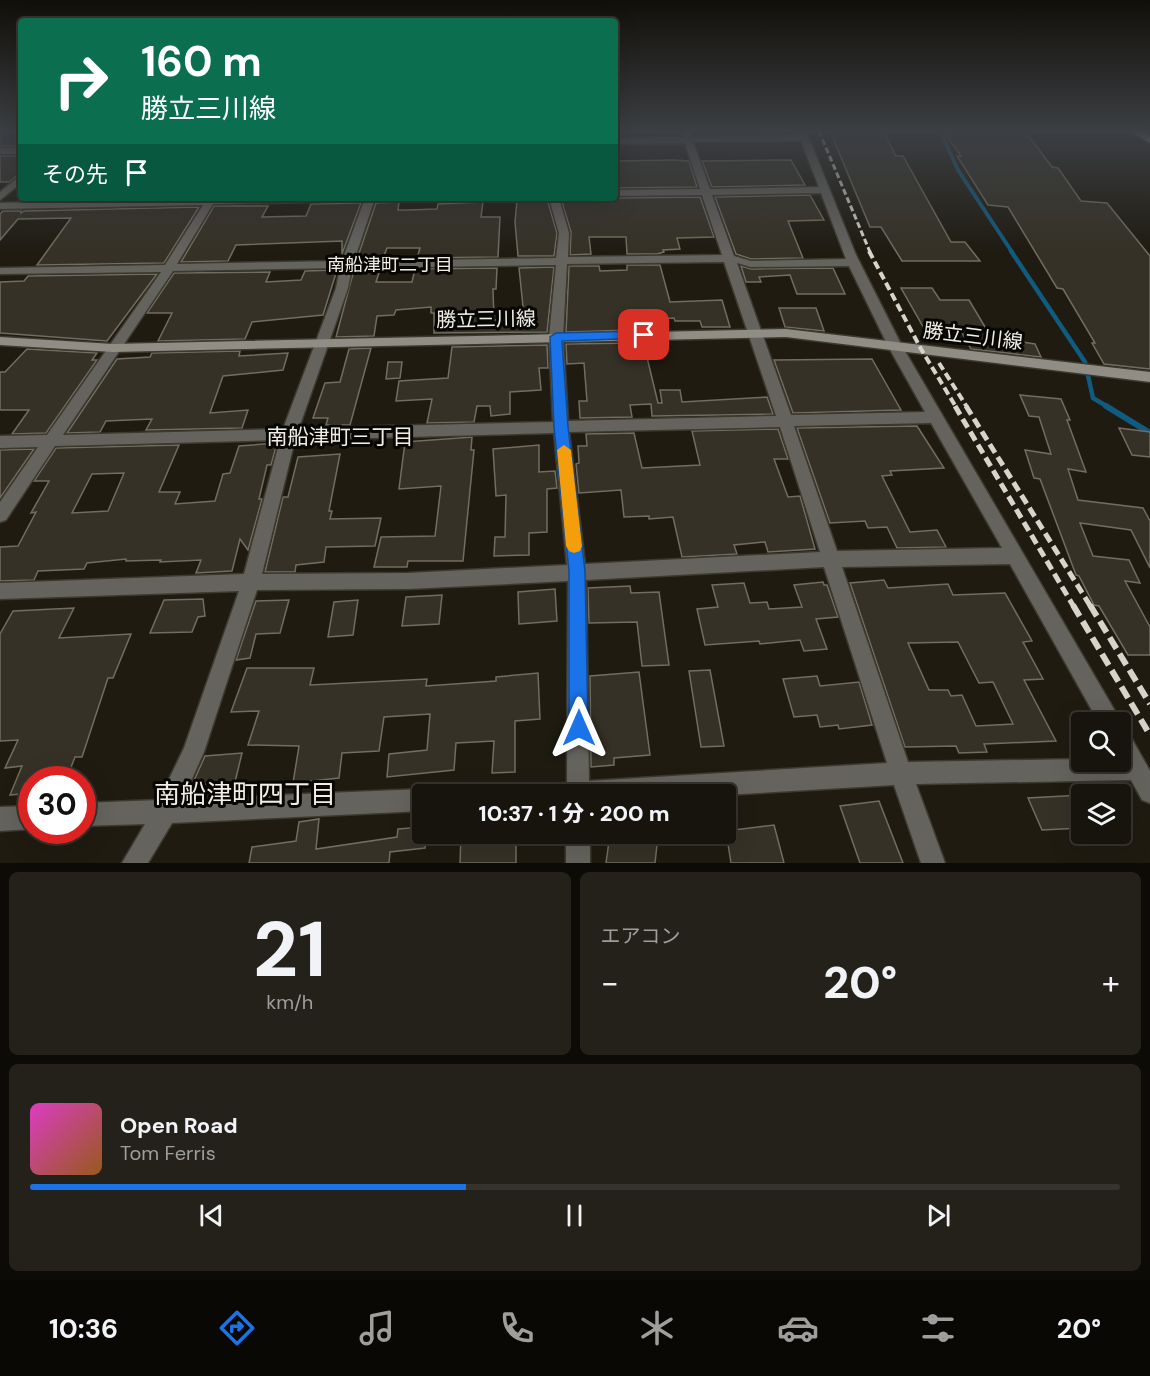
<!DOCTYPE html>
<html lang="ja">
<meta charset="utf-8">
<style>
body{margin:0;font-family:"DM Sans","Noto Sans JP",sans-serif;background:#24211b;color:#f1f3f6;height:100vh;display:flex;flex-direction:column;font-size:22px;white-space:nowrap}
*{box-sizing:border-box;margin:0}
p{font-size:20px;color:#9e9e9d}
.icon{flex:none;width:33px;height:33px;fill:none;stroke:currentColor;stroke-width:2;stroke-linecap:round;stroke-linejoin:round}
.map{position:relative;height:863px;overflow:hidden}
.sheet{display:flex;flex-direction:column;gap:9px;padding:9px;background:#0d0b07;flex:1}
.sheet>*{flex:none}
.guide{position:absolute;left:18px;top:18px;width:600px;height:183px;border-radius:6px;box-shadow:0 6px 24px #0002,0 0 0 2px #36332e;background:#0b6e4f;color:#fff;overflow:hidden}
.buttons{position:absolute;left:1071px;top:712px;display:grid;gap:12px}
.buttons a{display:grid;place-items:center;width:60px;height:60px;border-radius:6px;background:#17140d;box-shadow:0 6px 24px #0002,0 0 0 2px #36332e;font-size:30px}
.speed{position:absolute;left:18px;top:766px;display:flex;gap:12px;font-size:30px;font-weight:700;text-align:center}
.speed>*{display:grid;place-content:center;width:78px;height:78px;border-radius:50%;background:#17140d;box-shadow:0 6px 24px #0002,0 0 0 2px #36332e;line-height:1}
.speed .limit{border:9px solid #d22;background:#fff;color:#111}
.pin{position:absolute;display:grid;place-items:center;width:51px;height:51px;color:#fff;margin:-26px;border-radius:12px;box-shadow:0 3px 9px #0006}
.me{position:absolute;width:66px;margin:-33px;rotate:0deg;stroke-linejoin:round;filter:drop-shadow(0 0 4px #0008)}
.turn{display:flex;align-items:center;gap:21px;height:126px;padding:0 24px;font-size:27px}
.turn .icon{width:78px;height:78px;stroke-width:2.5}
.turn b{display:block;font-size:42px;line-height:51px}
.then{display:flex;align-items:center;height:57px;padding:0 24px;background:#0003;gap:12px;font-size:22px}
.big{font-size:45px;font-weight:800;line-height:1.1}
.sheet .card{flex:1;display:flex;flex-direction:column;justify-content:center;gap:9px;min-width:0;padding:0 21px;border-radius:9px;background:#24211b}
.sheet .dial{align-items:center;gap:0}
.dial b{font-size:78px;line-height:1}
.song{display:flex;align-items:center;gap:18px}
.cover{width:72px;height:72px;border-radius:9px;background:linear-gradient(135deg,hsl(310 70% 55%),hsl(30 70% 35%))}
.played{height:6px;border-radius:3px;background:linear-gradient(90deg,#1a73e8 40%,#36332e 40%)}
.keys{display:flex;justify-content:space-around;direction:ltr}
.heat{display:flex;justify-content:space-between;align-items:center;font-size:33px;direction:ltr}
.sheet .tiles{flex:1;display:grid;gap:9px;grid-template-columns:1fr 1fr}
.card:last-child{grid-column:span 2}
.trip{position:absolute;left:412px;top:784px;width:324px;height:60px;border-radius:6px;background:#17140d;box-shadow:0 6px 24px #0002,0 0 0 2px #36332e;font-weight:800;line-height:60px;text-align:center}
.menu{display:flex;height:96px;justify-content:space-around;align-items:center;background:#090805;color:#9e9e9d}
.menu .icon{width:42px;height:42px}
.menu .active{color:#1a73e8}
.menu b{font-size:27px;color:#f1f3f6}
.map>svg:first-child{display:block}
</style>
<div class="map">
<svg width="1150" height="863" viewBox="0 0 1150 863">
<rect width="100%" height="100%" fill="#1f1b11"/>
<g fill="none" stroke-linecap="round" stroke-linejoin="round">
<!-- stream-far2 -->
<path stroke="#105b80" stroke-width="4" d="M940 131 958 170 1012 252"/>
<!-- stream-far1 -->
<path stroke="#105b80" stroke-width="4.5" d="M1011 251 1085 362 1093 398 1108 407"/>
<!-- stream -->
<path stroke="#105b80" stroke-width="6" d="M1106 406 1150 433"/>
</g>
<!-- building -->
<g fill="#353126" stroke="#716d61" stroke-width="1.5" fill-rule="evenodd">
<path d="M830 131H883L896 156H903L951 242H965L980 261H902L881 227H870Z"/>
<path d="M943 131H1025L1052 167 1058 168 1081 201 1107 203 1150 256V369L1104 364 1092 343H1095L1063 289 1057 288 1008 207 988 205 957 156H961Z"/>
<rect x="0" y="132" width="21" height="14"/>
<path d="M0 156H21V173L9 182H0Z"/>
<path d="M675 160 689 161 697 187 615 188V161Z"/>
<path d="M791 160 805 185 712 187 702 161Z"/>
<path d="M810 195 824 220 788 221 803 258 751 259 736 254 715 197Z"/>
<path d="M700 197 714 237 677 238 680 249 663 250 664 252 657 254H627L626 237H589L591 254 570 255 571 232 562 202 615 200V198Z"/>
<path d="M543 199V202H548L557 233 554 256H518L515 222 517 200Z"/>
<path d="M399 202 398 210H408L437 209 438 204 483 202 481 217H500L498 257 417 258 420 248H387L383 258 357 259 376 203Z"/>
<path d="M358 203H361L342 254V241L236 245 228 261 181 262 214 206H268L262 217 306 216 311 204Z"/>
<path d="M199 207 164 263 37 265 71 218 18 219 0 240V214L3 211H21V213L24 211Z"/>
<path d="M627 265H660L670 302 722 300 730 327H702L700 321H675L674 318 630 320 632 330 566 332 569 266H599L600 271 627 270Z"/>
<path d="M741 266 751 269 833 268 845 294H797L790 275 759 277 761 282H746Z"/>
<path d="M554 267 547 332 434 333V313H431V307L396 310 394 315 377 316 374 336 336 337 354 270H380L376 282H412L415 269 497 268 496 289H493L494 320 522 318 524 316 519 268Z"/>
<path d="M337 270 323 315 252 322 245 339 158 341 172 313H147L174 273 270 272 266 282 301 280 305 271Z"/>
<path d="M157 274 107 341 0 333V282L24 281 28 276Z"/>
<path d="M901 288H932L940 300H969L991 337 1035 344 1041 357 971 349 961 331 925 330Z"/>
<path d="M779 308H816L824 331 785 327Z"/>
<path d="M634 343 635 349H645L658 403H662L660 390H680L682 402 767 397 773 414 652 416 651 404 630 405 632 417 580 418 579 401H587L584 363 567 364 566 344Z"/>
<path d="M547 345 548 368H539L541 390 510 392V414L491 416 490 406H477L474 422 427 423 432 399 396 401 399 381 448 378 452 347Z"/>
<path d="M371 348 350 425H326L328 418H313L325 383 340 382 349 349Z"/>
<path d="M27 349 97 353 92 360H97L46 433 12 434 29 410H0V372H5Z"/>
<path d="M240 351 239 356 288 353 283 370 223 376 210 413 248 410 242 428 146 430 152 419 106 421 100 432 67 433 117 359 150 357 152 353Z"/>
<path d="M872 359 901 410 793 413 774 360Z"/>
<path d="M388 362H402L400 378 386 379Z"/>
<path d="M1020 395 1061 399 1070 420H1067L1086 472 1068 469 1078 500 1143 508 1150 521V568L1131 530 1080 523 1093 556 1129 560 1140 583 1125 581 1150 627V655H1128L1099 606 1094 605 1079 576 1076 575 1040 479 1034 478 1025 450 1051 454 1039 417 1029 416Z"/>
<path d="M917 426 944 468 890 471 892 475 882 476 910 532 937 530 946 547 897 548 887 527 868 528 865 521 830 523 797 428Z"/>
<path d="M1119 428 1150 432V457L1132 455Z"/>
<path d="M778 429 788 459H774L788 497 800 496 815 549 768 552 765 542 734 545 737 554 682 557 673 517 649 519V516L624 517 621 490 579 493 576 464 579 463 578 446H587L586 434 634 433 642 468 700 465 692 431Z"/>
<path d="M472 437 471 450H474L463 561H408L407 567H374L381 537 435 536 441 486 399 489 405 442Z"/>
<path d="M277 443 271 465H267L259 499H262L248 550 240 539 232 571 196 573 201 560 160 562 161 560 126 561V559L87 563 84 569 38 571 34 580 0 581V547L18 546 36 512 31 513 49 481H34L56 448 179 445 159 492H180L175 504 215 501 223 474 230 473 239 446ZM124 473 108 511 72 513 92 474Z"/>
<path d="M539 445V472L555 471 557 488 547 489V532L529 533V555L494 556 495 537H505L506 495 496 496 493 449Z"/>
<path d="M34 449 0 498V450Z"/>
<path d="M340 454 329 511H332L330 519 381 518 375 546 326 547 324 562 296 565 295 572H265L283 497H288L298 457Z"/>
<path d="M884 580 888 588 948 584 953 595 1005 593 1032 641 1023 642 1043 679 1024 680 1056 741 984 744 987 752 959 753 956 746 905 747 850 583ZM958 642 979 683 993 682 1013 724 976 726 962 695 951 696 948 690H929L908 643Z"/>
<path d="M823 582 824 585H827L838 617 816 619 827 649 804 651 800 640 760 644 759 641 705 645 697 609 718 607 712 585 744 583 750 603 767 602 769 609 802 607 794 585Z"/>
<path d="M630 586 631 593 659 592 669 665 642 666 637 622 589 623 588 588Z"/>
<path d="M555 589 557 621 519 624 518 592Z"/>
<path d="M442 595 439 624 402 626 406 597Z"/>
<path d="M203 599 205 616 198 617 192 632 150 633 164 600Z"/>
<path d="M289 600 280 633 256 634 250 658 236 660 256 601Z"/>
<path d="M358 600 353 635 328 637 334 602Z"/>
<path d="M74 608 59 638 131 634 113 678H108L82 757H75L66 780H32L29 793 10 795 22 766 5 768 18 740 0 741V634L13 611Z"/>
<path d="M247 668H314L310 685 427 679 426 686 496 681V677L538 673 540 719 515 721V772L492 773 494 741 456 743 454 770 387 777 389 754 427 750 430 714 384 717 379 751 342 753 339 778 293 783 299 746 248 745 259 711 231 712Z"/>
<path d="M710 670 724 746 701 747 689 671Z"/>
<path d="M639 672 650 755 614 758V765L591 767 590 676Z"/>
<path d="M817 676 820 686 859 682 872 725 839 729 838 725 820 727 817 715 794 717 783 679Z"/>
<path d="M242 753 235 782 192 785 205 756Z"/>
<path d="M1082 795V828L1042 830 1028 798Z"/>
<path d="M879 801 903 863H860L840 806Z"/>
<path d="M319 819 316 849 397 837 398 829 423 827V834H426L425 848 390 852 389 863H249L252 847 296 841 299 822Z"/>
<path d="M774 825 784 863H731L726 831Z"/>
<path d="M486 834H516V863H460L461 836Z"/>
<path d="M610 834 658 836 655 863H606Z"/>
</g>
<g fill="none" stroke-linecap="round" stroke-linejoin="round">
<!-- minor casing -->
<g stroke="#3c392f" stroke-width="3">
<g id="minor">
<path d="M681 131H689L692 137 799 135 798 131H806L856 255 902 346 1122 723 1120 726V723H1099L1010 564 842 567 908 762 1082 759V762H1120V729L1128 732 1150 771V803L1142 800 1131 780 916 784 945 863H921L894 785 726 795H539L542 787 550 784 567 783 568 581 408 589 257 590 204 752 183 799 423 789 432 795H423V811L172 823 148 863H122L145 824 82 826V803L159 800 184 748 239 591 0 599V583L244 574 280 440 55 446 6 520 0 522V502L38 447 0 448V436L47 435 161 272 0 274V268L165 265 203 205 0 209V203L207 198H363L358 201 213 204 177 264 342 261 365 198H375L354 261 556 258 559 233 549 198H559L569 233 568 257 722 255 702 195 615 196V190L700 189 685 143 615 144V138L683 137ZM801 141 819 187 710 189 693 142ZM821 193 846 259 751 261 734 256 712 195ZM724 262 776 416 568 421 563 337 567 264ZM737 263 751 267 849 266 888 346 925 412 791 415ZM556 265 549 337 553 422 299 428 348 288 352 268ZM340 268 336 288 283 429 63 435 173 271ZM931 423 1002 548 837 551 794 426ZM780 427 820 552 585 564 569 432ZM554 433 567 565 408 573 262 574 295 440ZM824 567 887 763 589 781 586 580Z"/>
<rect x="0" y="148" width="21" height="6"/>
<path d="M21 175V183L0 200V192Z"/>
<path d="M32 806V829L0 831V807Z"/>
<rect x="566" y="834" width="24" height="29"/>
</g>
</g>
<!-- secondary casing -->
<g stroke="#3c392f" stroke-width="3">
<path id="secondary" d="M786 329 1150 372V382L786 337 113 352 0 345V337L113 344Z"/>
</g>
<!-- trunk casing -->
<g stroke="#3c392f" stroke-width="4">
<path id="trunk" d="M1130 131H1142L1150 136V143Z"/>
</g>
<!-- minor -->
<use href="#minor" fill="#65635e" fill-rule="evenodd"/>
<!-- secondary -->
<use href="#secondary" fill="#908d84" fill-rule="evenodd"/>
<!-- trunk -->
<use href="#trunk" fill="#c0bcb0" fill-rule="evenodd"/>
<!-- rail-far3 -->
<path stroke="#d7d4cc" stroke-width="3" stroke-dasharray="6 3" stroke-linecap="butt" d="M819 131 870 252"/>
<!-- rail-far2 -->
<g stroke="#d7d4cc" stroke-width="4" stroke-dasharray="8 4" stroke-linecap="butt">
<path d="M869 251 921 349 956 407"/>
<path d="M939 363 967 407"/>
</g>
<!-- rail-far1 -->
<g stroke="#d7d4cc" stroke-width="5" stroke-dasharray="10 5" stroke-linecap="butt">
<path d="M955 406 1074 607"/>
<path d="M966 406 1091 607"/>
</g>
<!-- rail -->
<g stroke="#d7d4cc" stroke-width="6" stroke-dasharray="13 6" stroke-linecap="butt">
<path d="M1073 605 1150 735"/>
<path d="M1090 605 1150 704"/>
</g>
</g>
<!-- sky -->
<linearGradient id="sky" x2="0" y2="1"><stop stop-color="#110f09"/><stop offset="0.52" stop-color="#3c3f43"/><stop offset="1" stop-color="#3c3f43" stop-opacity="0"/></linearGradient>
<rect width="1150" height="252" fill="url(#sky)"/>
<!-- route -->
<path fill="#1a73e8" stroke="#114b97" stroke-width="1.5" d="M644 331 648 332V338L562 341 568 427 585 571 588 728 586 735 579 738 572 735 569 728V571L554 427 550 337 556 333Z"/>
<!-- slow -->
<path fill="#f59e0b" d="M564 445 571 450 582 546 580 551 574 553 569 551 566 546 557 450Z"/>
<g text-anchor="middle" stroke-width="6" stroke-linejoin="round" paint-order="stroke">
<!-- far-neighbourhood labels -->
<g font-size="18" fill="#f1eee7" stroke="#070603">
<text x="390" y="271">南船津町二丁目</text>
</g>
<!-- street labels -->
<g font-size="20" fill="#f1eee7" stroke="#070603">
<text transform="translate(486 319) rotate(-1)" y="7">勝立三川線</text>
<text transform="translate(973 336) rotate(7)" y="7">勝立三川線</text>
</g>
<!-- neighbourhood labels -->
<g font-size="21" fill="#f1eee7" stroke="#070603">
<text x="340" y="444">南船津町三丁目</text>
</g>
<!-- near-neighbourhood labels -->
<g font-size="26" fill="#f1eee7" stroke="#070603">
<text x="245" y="803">南船津町四丁目</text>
</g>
</g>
</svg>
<div class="buttons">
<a><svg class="icon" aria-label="search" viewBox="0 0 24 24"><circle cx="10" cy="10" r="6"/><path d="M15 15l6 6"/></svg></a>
<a><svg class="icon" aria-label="layers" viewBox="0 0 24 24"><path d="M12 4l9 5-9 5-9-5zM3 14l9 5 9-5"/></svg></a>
</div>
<div class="speed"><div class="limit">30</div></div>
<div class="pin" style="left:644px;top:335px;background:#d93025"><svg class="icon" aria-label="arrive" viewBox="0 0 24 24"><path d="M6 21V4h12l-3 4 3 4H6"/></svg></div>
<svg class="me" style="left:579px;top:728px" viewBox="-20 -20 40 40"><path d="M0-17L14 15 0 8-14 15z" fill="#1a73e8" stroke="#fff" stroke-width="4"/></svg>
<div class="trip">10:37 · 1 分 · 200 m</div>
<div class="guide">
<div class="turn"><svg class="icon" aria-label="right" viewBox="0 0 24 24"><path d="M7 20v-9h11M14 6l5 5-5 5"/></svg><div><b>160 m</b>勝立三川線</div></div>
<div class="then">その先<svg class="icon" aria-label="arrive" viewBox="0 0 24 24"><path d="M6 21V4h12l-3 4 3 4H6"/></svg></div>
</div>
</div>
<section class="sheet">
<div class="tiles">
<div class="card dial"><b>21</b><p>km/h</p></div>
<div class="card"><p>エアコン</p>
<div class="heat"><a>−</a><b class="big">20°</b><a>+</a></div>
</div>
<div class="card">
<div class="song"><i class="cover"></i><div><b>Open Road</b><p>Tom Ferris</p></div></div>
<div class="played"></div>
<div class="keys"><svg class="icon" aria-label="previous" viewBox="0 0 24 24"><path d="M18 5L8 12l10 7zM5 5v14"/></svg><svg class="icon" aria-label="pause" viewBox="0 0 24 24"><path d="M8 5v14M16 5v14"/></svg><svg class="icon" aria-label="next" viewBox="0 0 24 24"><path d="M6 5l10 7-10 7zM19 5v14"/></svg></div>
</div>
</div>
</section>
<nav class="menu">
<b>10:36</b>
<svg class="icon active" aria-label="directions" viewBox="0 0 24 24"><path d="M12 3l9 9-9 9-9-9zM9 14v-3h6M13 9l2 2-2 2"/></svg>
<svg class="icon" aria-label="music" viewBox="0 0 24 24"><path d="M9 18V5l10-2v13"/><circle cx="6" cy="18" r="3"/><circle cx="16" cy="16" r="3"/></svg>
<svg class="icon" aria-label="phone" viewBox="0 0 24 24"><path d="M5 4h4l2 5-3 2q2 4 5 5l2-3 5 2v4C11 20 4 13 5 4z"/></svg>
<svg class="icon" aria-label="climate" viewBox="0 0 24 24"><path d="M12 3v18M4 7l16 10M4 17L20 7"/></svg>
<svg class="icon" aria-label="car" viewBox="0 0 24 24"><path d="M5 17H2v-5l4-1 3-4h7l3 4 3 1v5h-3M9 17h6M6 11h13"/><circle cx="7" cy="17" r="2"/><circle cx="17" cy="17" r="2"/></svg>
<svg class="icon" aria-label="filters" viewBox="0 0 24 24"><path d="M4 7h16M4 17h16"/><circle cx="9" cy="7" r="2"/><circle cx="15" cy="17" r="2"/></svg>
<b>20°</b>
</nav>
